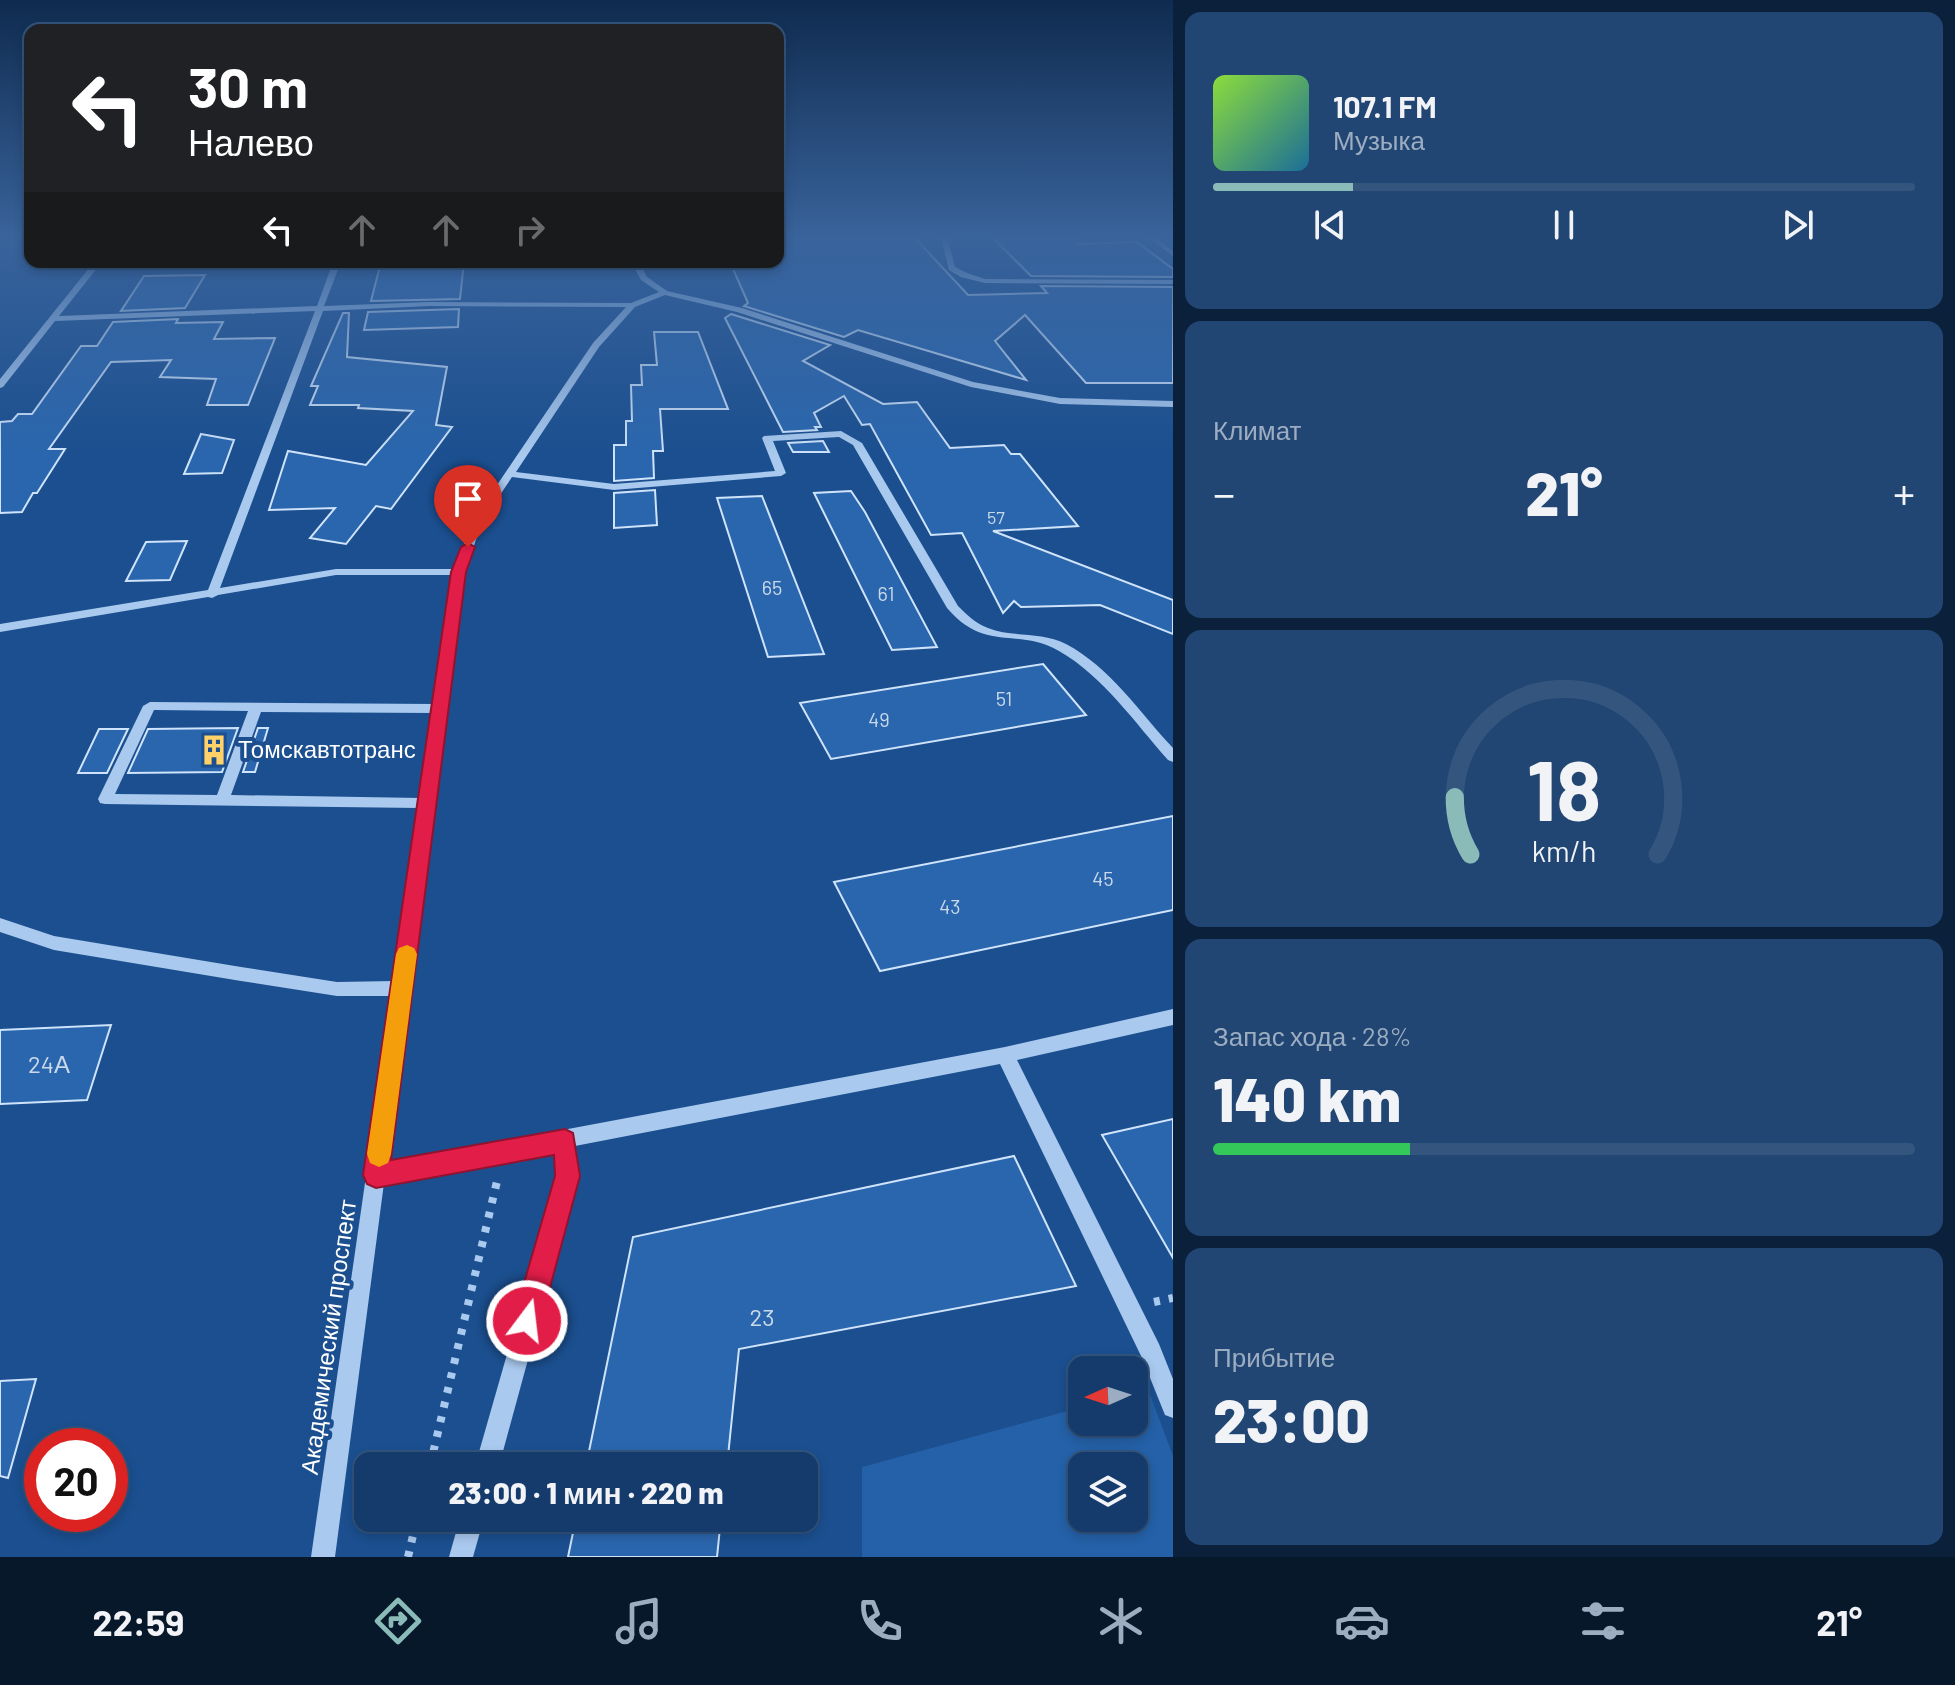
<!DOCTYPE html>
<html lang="ru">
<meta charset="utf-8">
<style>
body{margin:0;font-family:Barlow,sans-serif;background:#214673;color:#f1f3f6;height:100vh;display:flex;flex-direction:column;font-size:30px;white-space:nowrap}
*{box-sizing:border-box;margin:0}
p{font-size:26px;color:#9dadc1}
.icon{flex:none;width:44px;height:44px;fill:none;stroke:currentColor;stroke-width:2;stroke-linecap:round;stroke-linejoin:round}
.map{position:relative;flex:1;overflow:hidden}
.sheet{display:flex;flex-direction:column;gap:12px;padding:12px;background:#0b203b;width:782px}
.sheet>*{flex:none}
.hud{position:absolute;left:24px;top:24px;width:760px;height:244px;border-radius:16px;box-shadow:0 4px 12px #0003,0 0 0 2px #33557e;background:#202124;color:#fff;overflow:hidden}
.needle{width:52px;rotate:267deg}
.fabs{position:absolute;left:1068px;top:1356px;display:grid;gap:16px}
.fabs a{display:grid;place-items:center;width:80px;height:80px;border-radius:16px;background:#143b6b;box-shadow:0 4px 12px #0003,0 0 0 2px #33557e;font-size:40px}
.speed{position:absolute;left:24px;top:1428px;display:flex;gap:16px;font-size:40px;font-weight:700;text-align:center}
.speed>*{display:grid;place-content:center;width:104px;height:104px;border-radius:50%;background:#143b6b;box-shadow:0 4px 12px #0003,0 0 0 2px #33557e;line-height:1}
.speed .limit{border:12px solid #d22;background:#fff;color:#111}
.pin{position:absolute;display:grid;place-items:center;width:68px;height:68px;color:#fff;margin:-82px -34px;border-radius:50% 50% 50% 0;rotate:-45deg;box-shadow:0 0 8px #0007}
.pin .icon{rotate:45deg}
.me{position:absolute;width:88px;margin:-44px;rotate:15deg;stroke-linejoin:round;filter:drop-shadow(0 0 6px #0008)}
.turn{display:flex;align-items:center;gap:28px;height:168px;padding:0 32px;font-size:36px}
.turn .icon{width:104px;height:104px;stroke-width:2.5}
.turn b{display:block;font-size:56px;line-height:68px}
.lanes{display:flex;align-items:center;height:76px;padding:0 32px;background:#0003;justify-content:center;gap:40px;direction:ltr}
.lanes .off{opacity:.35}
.big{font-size:60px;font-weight:800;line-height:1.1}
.sheet .widget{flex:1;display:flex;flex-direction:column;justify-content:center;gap:12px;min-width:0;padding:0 28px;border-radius:16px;background:#214673}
.sheet .dial{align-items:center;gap:0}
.dial svg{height:208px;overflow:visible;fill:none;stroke:#33557e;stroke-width:7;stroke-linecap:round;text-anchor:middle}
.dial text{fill:#f1f3f6;stroke:none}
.song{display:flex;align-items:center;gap:24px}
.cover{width:96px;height:96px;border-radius:12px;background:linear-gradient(135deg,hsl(90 70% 55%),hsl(200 70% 35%))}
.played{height:8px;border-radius:4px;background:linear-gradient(90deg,#8bbbb9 20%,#33557e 20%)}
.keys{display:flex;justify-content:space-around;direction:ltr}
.heat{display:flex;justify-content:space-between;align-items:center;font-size:44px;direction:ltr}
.charge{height:12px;border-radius:6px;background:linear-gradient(90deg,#34c759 28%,#33557e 0)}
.trip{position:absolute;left:354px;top:1452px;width:464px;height:80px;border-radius:16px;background:#143b6b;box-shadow:0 4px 12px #0003,0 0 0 2px #33557e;font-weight:800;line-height:80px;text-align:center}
.tab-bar{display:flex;height:128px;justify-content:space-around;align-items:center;background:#08182b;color:#9dadc1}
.tab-bar .icon{width:56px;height:56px}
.tab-bar .current{color:#8bbbb9}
.tab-bar b{font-size:36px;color:#f1f3f6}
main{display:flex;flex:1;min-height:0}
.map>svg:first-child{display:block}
</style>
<main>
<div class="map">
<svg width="1173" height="1557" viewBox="0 0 1173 1557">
<rect width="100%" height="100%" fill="#1b4f8f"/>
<!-- green -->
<path fill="#2461a8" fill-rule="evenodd" d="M1148 1389 1173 1456V1557H862V1467L1082 1407V1422H1134V1393ZM1082 1466H1134V1518H1082Z"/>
<!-- building -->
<g fill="#2a66ad" stroke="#cfe3fa" stroke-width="2">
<path d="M778 237H914L968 295 1047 293 1041 286 1173 287V383H1086L1025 315 995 341 1026 380 858 330 844 337 744 306 748 303 730 262H778Z"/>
<path d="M992 237H1078V244L1137 242 1173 269V277L1031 276Z"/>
<path d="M381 262H464L460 299 371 301Z"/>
<path d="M205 275 185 308 121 311 144 276Z"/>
<path d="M459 309 458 327 364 330 368 312Z"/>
<path d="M343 313H349L347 357 447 367 436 425 452 427 391 509 376 506 346 544 310 538 335 508 269 510 288 451 366 465 413 411 358 408 359 405H310L318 386H311Z"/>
<path d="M731 314 830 345 803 361 883 404 917 402 950 448 1004 445 1011 454H1020L1078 526 993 531 1173 600V634L1100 605 1021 607 1014 601 1003 613 962 533 931 535 870 424 862 425 844 396 814 413 821 427H815L817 430 783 432 725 318Z"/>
<path d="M178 319 176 323 223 322 214 339 275 338 248 405H207L216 379 160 377 171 360 111 362 49 449H65L37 493H33L22 512 0 513V422L12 421 18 414H32L81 346H97L113 322Z"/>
<path d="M654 332H698L728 409H660L663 451H653L654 478 614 481V445H626V421H632L631 385H642L641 365H657Z"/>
<path d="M201 434 234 440 222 473 184 474Z"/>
<path d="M823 441 829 452H793L788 443Z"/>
<path d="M655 490 657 525 614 528V493Z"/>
<path d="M851 491 865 512 937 647 892 650 814 493Z"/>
<path d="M762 496 824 654 768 657 717 498Z"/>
<path d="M187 541 170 580 126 581 146 542Z"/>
<path d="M1043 664 1086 715 831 759 800 703Z"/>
<path d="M238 728 222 772 128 773 148 729Z"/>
<path d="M258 728H268L255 772H243Z"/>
<path d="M99 729H128L107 773H78Z"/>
<path d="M1173 816V910L880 971 834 882Z"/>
<path d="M111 1025 87 1100 0 1104V1030Z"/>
<path d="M1173 1119V1258L1102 1135Z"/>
<path d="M1014 1156 1076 1286 739 1349 727 1466H586L633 1237Z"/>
<path d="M36 1379 8 1478 0 1476V1381Z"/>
<path d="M576 1518H721L717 1557H568Z"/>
</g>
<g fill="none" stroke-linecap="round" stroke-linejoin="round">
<!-- path -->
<g stroke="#a9c9ee" stroke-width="8" stroke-dasharray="6 9" stroke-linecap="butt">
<path d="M1154 1302 1173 1298"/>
<path d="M430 1466 498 1177"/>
<path d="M408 1557 417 1518"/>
</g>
<!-- minor -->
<g fill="#a9c9ee" fill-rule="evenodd">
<path d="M941 237H947L955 267 967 273 985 279 1173 280V284L985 283 961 277 949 270Z"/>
<path d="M1148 237H1155L1173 251V256Z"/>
<path d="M94 262H102L59 316 317 306 333 262H341L324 306 429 302 631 303 659 292 641 280 631 262H639L647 277 667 291 742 308 973 382 1060 398 1173 401V407L1060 404 971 387 737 312 665 295 635 307 599 347 516 472 614 484 775 471 762 438 764 436 841 431 862 443 958 606C967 615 975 623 988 628 1013 638 1041 631 1066 644 1110 667 1140 713 1173 748V762L1168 760C1135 723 1103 676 1059 651 1018 627 985 653 947 608L853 445 839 437 773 441 786 473 781 476 614 490 512 477 482 522 465 572 387 1163 1005 1047 1173 1009V1025L1017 1060 1159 1344 1173 1379V1418L1165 1415 1142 1358 1000 1064 575 1146 578 1176 499 1466H475L558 1176 556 1150 384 1183 335 1557H311L392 996H337L241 981 54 950 0 932V918L54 936 241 967 337 982 394 981 419 808 105 804 100 803 98 799 143 706 150 702 434 704 453 575H336L218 595 212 598 208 597 0 632V624L208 590 315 311 55 321 3 387 0 388V379ZM429 306 626 307 593 343 472 522 455 569H336L220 588 323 311ZM154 710 248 711 217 795 115 794ZM261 712 433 713 421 798 231 795Z"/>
<path d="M460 1518H484L473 1557H449Z"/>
</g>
</g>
<!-- sky -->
<linearGradient id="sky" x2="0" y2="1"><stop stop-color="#0f2b4f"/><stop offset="0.52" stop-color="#39639b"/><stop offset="1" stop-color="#39639b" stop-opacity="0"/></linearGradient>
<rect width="1173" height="455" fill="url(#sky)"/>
<!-- route -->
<path fill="#e11d48" stroke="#92132f" stroke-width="2" d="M468 543 475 547 466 572 391 1160 565 1129 573 1133 580 1176 541 1321 537 1331 527 1335 517 1331 513 1321 555 1176 554 1155 376 1188 367 1184 363 1175 451 572 461 547Z"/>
<!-- slow -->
<path fill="#f59e0b" d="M407 945 414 948 417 954 391 1154 388 1163 379 1167 370 1163 367 1154 396 954 399 948Z"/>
<!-- icons -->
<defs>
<g id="building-bare" transform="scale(2.4)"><path d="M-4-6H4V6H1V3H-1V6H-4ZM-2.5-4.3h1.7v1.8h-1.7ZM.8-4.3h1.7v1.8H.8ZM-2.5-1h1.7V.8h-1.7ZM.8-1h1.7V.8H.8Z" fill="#ffd166" stroke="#1b4f8f" stroke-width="2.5" paint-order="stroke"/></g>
</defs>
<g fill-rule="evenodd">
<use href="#building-bare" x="214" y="750"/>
</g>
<g text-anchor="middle" stroke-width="8" stroke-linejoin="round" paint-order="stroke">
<!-- far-number labels -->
<g font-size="18" fill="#cad9ea">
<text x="996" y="524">57</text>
</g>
<!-- number labels -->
<g font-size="20" fill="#cad9ea">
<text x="772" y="595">65</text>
<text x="886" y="601">61</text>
<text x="1004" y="706">51</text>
<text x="879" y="727">49</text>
<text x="1103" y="886">45</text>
<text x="950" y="914">43</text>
</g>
<!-- poi labels -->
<g font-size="24" fill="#fff" stroke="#1b4f8f" text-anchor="start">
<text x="238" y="758">Томскавтотранс</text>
</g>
<!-- near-number labels -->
<g font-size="24" fill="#cad9ea">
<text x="49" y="1073">24А</text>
<text x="762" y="1326">23</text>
</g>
<!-- street labels -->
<g font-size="24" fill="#fff" stroke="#1b4f8f">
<text transform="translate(329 1337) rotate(-82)" y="8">Академический проспект</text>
</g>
</g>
</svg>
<div class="fabs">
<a><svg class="needle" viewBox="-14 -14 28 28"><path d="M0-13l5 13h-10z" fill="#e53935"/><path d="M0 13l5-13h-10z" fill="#9dadc1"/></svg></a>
<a><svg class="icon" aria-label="layers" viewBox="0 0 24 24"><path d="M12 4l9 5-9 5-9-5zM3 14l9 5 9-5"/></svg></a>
</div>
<div class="speed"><div class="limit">20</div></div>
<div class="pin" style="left:468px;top:547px;background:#d93025"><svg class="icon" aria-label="arrive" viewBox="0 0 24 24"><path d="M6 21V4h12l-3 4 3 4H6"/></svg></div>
<svg class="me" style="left:527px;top:1321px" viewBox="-20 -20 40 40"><circle r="17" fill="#e11d48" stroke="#fff" stroke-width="3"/><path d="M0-11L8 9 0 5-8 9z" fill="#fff"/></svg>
<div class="trip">23:00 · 1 мин · 220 m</div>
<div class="hud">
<div class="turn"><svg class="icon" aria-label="left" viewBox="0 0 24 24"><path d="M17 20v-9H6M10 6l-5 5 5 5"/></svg><div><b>30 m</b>Налево</div></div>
<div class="lanes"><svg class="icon" aria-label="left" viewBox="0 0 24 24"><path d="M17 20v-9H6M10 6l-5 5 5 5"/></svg><svg class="icon off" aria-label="ahead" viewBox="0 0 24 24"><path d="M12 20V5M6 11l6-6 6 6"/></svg><svg class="icon off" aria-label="ahead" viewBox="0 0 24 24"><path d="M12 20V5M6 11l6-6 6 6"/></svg><svg class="icon off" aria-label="right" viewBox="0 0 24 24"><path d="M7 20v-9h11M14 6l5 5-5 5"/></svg></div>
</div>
</div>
<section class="sheet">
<div class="widget">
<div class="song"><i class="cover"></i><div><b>107.1 FM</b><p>Музыка</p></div></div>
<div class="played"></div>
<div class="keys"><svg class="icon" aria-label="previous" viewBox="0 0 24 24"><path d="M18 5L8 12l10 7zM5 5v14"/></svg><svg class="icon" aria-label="pause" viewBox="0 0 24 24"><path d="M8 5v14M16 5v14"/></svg><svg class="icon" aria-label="next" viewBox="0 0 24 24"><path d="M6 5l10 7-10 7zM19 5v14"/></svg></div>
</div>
<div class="widget"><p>Климат</p>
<div class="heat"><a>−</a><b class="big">21°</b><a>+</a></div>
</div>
<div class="widget dial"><svg viewBox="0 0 100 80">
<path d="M14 69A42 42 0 1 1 86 69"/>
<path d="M14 69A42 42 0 0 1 8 47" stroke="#8bbbb9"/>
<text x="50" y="56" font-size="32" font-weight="700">18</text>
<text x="50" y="72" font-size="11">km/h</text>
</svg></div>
<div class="widget"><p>Запас хода · 28%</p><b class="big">140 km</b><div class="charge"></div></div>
<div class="widget"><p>Прибытие</p><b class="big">23:00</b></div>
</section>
</main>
<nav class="tab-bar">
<b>22:59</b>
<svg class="icon current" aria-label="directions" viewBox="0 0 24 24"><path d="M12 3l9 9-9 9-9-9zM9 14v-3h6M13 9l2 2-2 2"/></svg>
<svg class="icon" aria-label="music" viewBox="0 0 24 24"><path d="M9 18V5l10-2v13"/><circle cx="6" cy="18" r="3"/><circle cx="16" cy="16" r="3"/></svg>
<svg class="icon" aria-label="phone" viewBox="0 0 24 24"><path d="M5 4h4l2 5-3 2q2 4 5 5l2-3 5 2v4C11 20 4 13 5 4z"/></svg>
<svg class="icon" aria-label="climate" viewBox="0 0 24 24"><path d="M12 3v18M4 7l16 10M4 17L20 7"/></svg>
<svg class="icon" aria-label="car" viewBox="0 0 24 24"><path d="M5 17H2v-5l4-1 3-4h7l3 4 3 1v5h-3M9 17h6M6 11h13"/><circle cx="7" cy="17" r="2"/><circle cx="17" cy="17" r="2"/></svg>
<svg class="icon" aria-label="filters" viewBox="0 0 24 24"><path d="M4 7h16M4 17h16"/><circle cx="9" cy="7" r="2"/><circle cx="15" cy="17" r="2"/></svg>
<b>21°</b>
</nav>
